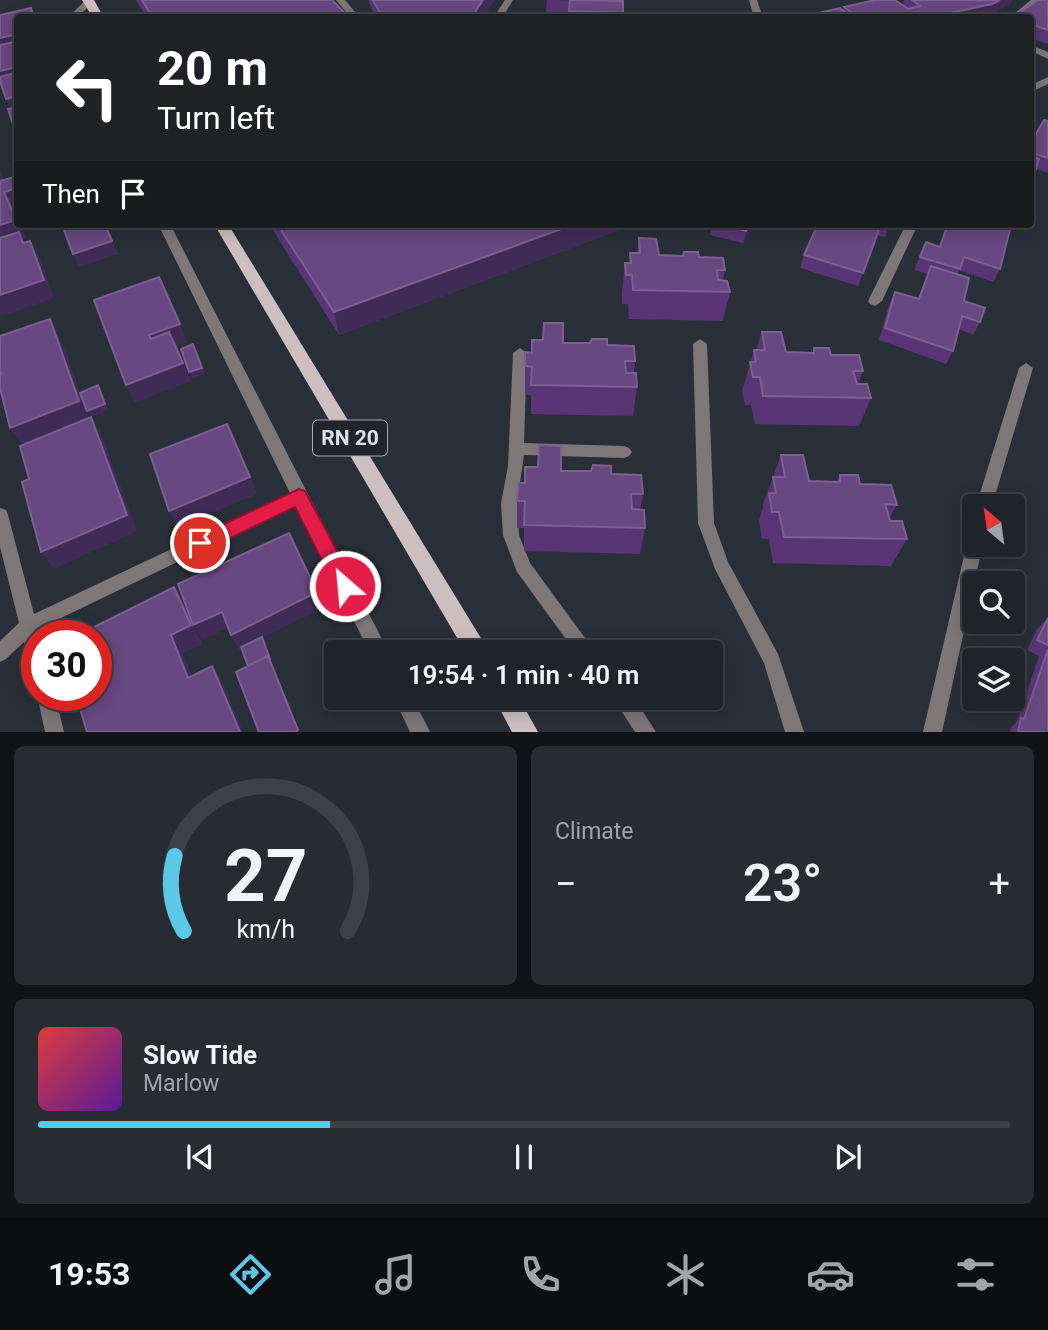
<!DOCTYPE html>
<meta charset="utf-8">
<style>
body{margin:0;font-family:Roboto,sans-serif;background:#272b32;color:#f1f3f6;height:100vh;display:flex;flex-direction:column;font-size:26px;white-space:nowrap}
*{box-sizing:border-box;margin:0}
p{font-size:23px;color:#a1a4a8}
.icon{flex:none;width:38px;height:38px;fill:none;stroke:currentColor;stroke-width:2;stroke-linecap:round;stroke-linejoin:round}
.map{position:relative;height:732px;overflow:hidden}
.details{display:flex;flex-direction:column;gap:14px;padding:14px;background:#111317;flex:1}
.details>*{flex:none}
.top-card{position:absolute;left:14px;top:14px;width:1020px;height:214px;border-radius:7px;box-shadow:0 4px 18px #0003,0 0 0 2px #3c4047;background:#202124;color:#fff;overflow:hidden}
.needle{width:46px;rotate:331deg}
.fabs{position:absolute;left:962px;top:494px;display:grid;gap:14px}
.fabs a{display:grid;place-items:center;width:63px;height:63px;border-radius:7px;background:#1f232a;box-shadow:0 4px 18px #0003,0 0 0 2px #3c4047;font-size:35px}
.speed{position:absolute;left:21px;top:620px;display:flex;gap:14px;font-size:35px;font-weight:700;text-align:center}
.speed>*{display:grid;place-content:center;width:91px;height:91px;border-radius:50%;background:#1f232a;box-shadow:0 4px 18px #0003,0 0 0 2px #3c4047;line-height:1}
.speed .limit{border:10px solid #d22;background:#fff;color:#111}
.pin{position:absolute;display:grid;place-items:center;width:60px;height:60px;color:#fff;margin:-30px;border:4px solid #fff;border-radius:50%;box-shadow:0 2px 7px #0007}
.me{position:absolute;width:77px;margin:-38px;rotate:333deg;stroke-linejoin:round;filter:drop-shadow(0 0 5px #0008)}
.turn{display:flex;align-items:center;gap:24px;height:147px;padding:0 28px;font-size:32px}
.turn .icon{width:91px;height:91px;stroke-width:2.5}
.turn b{display:block;font-size:49px;line-height:60px}
.then{display:flex;align-items:center;height:66px;padding:0 28px;background:#0003;gap:14px;font-size:26px}
.big{font-size:52px;font-weight:600;line-height:1.1}
.details .widget{flex:1;display:flex;flex-direction:column;justify-content:center;gap:10px;min-width:0;padding:0 24px;border-radius:10px;background:#272b32}
.details .dial{align-items:center;gap:0}
.dial svg{height:182px;overflow:visible;fill:none;stroke:#3c4047;stroke-width:7;stroke-linecap:round;text-anchor:middle}
.dial text{fill:#f1f3f6;stroke:none}
.song{display:flex;align-items:center;gap:21px}
.cover{width:84px;height:84px;border-radius:10px;background:linear-gradient(135deg,hsl(0 70% 55%),hsl(270 70% 35%))}
.played{height:7px;border-radius:4px;background:linear-gradient(90deg,#5bc8e7 30%,#3c4047 30%)}
.keys{display:flex;justify-content:space-around;direction:ltr}
.heat{display:flex;justify-content:space-between;align-items:center;font-size:38px;direction:ltr}
.details .tiles{flex:1;display:grid;gap:14px;grid-template-columns:1fr 1fr}
.widget:last-child{grid-column:span 2}
.trip{position:absolute;left:324px;top:640px;width:399px;height:70px;border-radius:7px;background:#1f232a;box-shadow:0 4px 18px #0003,0 0 0 2px #3c4047;font-weight:600;line-height:70px;text-align:center}
.menu{display:flex;height:112px;justify-content:space-around;align-items:center;background:#0c0e11;color:#a1a4a8}
.menu .icon{width:49px;height:49px}
.menu .selected{color:#5bc8e7}
.menu b{font-size:32px;color:#f1f3f6}
.map>svg:first-child{display:block}
</style>
<div class="map">
<svg width="1048" height="732" viewBox="0 0 1048 732">
<rect width="100%" height="100%" fill="#292f38"/>
<g fill="none" stroke-linecap="round" stroke-linejoin="round">
<!-- minor -->
<g fill="#7e7777" fill-rule="evenodd">
<path d="M86 0 93 2 77 18H67Z"/>
<path d="M336 0H345L360 18H351Z"/>
<path d="M505 0H513L502 18H493Z"/>
<path d="M749 0H757L763 18H754Z"/>
<path d="M1031 0H1041L1019 18H1009Z"/>
<path d="M1031 45 1048 52V59L1031 51Z"/>
<path d="M1048 77V84L1031 92V85Z"/>
<path d="M158 224H170L389 653H370L296 505 38 629 40 635H37V667L31 664 24 642 6 659 0 662V641L19 623 0 547V508L6 510 8 515 34 614 290 493Z"/>
<path d="M906 224H918L882 301 875 306 870 304 868 301Z"/>
<path d="M700 339 707 344 714 523 728 562 778 654 804 732H785L764 663 715 569 698 523 693 344Z"/>
<path d="M520 348 527 353 524 443 624 446 629 448 632 452 629 456 624 458 524 455 517 503 519 535 530 563 596 653H576L517 572 503 535 501 503 508 466 513 353Z"/>
<path d="M1026 363 1033 368 992 506H976L1019 368Z"/>
<path d="M975 536V544H983L942 732H923L967 543 969 538Z"/>
<path d="M37 695H55L64 732H45Z"/>
<path d="M394 698H413L430 732H410Z"/>
<path d="M613 698H634L656 732H635Z"/>
</g>
<!-- primary -->
<g fill="#cdbfc0" fill-rule="evenodd">
<path d="M82 0H94L104 18H93Z"/>
<path d="M214 224H228L490 653H466Z"/>
<path d="M494 698H519L538 732H512Z"/>
</g>
</g>
<!-- wall -->
<g fill="#5a3575">
<path d="M136 0H332L347 15 348 18H147Z"/>
<path d="M369 0H494L483 18H376L370 5Z"/>
<path d="M547 0 623 1V18H569V15L546 14Z"/>
<path d="M904 0H1012L1011 3 988 16 979 18H797L843 10 844 7 903 5Z"/>
<path d="M1048 0V43L1047 44 1031 38V18Z"/>
<path d="M1048 121V173L1035 169 1031 183V133L1036 134Z"/>
<path d="M269 224H635L339 335Z"/>
<path d="M712 224H753L743 243 710 235Z"/>
<path d="M818 224H890L885 237 877 235 858 286 800 268 804 255Z"/>
<path d="M947 224H1006L1000 269 993 282 959 270 957 275 964 301 980 322 973 335 959 329 953 351 946 364 879 340 889 305 895 292 918 299 928 274 914 270 926 242 939 247Z"/>
<path d="M639 238 659 255 699 257 725 270 723 280 730 292 723 321 629 319 628 304H622V292L625 263H629L630 253H637Z"/>
<path d="M762 332 786 352 812 353 814 348 831 355 863 371 858 384 871 398 859 426 755 424 751 405H745L742 391 754 350H756Z"/>
<path d="M563 343H590L607 345 635 361 634 373 637 387 633 416 531 414V395H525V352L532 353Z"/>
<path d="M781 455 809 481H837L840 475 860 484 897 505 889 518 890 521 907 539 891 566 773 563 769 539H762L759 520 763 508V504Z"/>
<path d="M561 471 643 494 640 510 645 528 640 554 524 551V528H517V501L525 483Z"/>
<path d="M1048 618V732H1010L1011 727 1016 723 1039 656 1027 650 1037 629Z"/>
</g>
<!-- shaded-wall -->
<g fill="#402b57">
<path d="M483 0H494L483 18H471Z"/>
<path d="M1000 0H1012L1011 3 988 16 979 18H926Z"/>
<path d="M18 34V47L0 51V38Z"/>
<path d="M18 67V81L0 85V71Z"/>
<path d="M18 96V110L12 111 6 99Z"/>
<path d="M0 168 7 188H18V209L13 210 18 219V224H20L26 238 23 239 29 250 0 246Z"/>
<path d="M105 224 118 254 79 267 73 254Z"/>
<path d="M575 224H635L339 335 334 312Z"/>
<path d="M750 224H753L743 243 746 231Z"/>
<path d="M30 241 40 259 54 298 0 317V295Z"/>
<path d="M50 319 60 337 90 419 23 445 10 428Z"/>
<path d="M180 324 187 342 157 353 149 335Z"/>
<path d="M193 344 205 374 192 379 189 372Z"/>
<path d="M183 363 191 381 135 403 126 385Z"/>
<path d="M98 385 109 410 91 417 87 411Z"/>
<path d="M91 417 102 435 137 531 54 569 41 552Z"/>
<path d="M250 477 257 494 178 527 169 511Z"/>
<path d="M174 587 186 607 194 625 222 612 230 627 203 640 195 628 202 644 183 654 201 696 188 678 171 635Z"/>
<path d="M317 592 323 608 262 638 300 732H295L262 638 239 650 231 635Z"/>
<path d="M212 666 223 684 243 732H240Z"/>
</g>
<!-- building -->
<g fill="#684881" stroke="#7b6091" stroke-width="2">
<path d="M142 0H332L347 15 340 18H153Z"/>
<path d="M373 0H483L471 18H383Z"/>
<path d="M570 0 623 1V13L569 11Z"/>
<path d="M875 0H895L908 9 920 6 912 0H1000L992 4 926 18H859L844 7Z"/>
<path d="M1038 0H1048V30L1031 24V18L1013 17Z"/>
<path d="M31 8 34 18H18V34L0 38V15Z"/>
<path d="M840 8 853 18H797Z"/>
<path d="M18 41V67L0 71V45Z"/>
<path d="M18 72V96L6 99 0 81V77Z"/>
<path d="M18 107V133L16 134 8 109Z"/>
<path d="M1044 120 1048 121V158L1031 153V133L1036 134Z"/>
<path d="M1031 156 1039 159 1031 183Z"/>
<path d="M18 176V188L4 192 16 220 0 225V181Z"/>
<path d="M64 224H105L112 241 73 254 62 225Z"/>
<path d="M277 224H575L334 312Z"/>
<path d="M720 224H750L746 231Z"/>
<path d="M818 224H859L879 230 863 273 804 255Z"/>
<path d="M948 224H1006L1011 225 1000 269 964 257 960 269 920 257 926 242 940 247Z"/>
<path d="M19 232 23 243 30 241 44 280 0 295V238Z"/>
<path d="M639 238 656 239 659 255 683 256 684 252H698L699 257 723 258 725 270H717L718 280 727 281 730 292 633 290 632 275H626L625 263H631L630 253H640Z"/>
<path d="M931 266 969 278 964 301 985 308 980 322 962 316 953 351 885 328 895 292 919 299Z"/>
<path d="M159 277 180 324 149 335 151 339 169 332 183 363 126 385 94 300Z"/>
<path d="M50 319 79 401 10 428 0 388V374H1L0 369V336Z"/>
<path d="M544 323H563V343H590L592 339H607V345L634 346 635 361H625L626 373H636L637 387 531 385 532 367 525 366V352L532 353V340H543Z"/>
<path d="M762 332H781L786 352 814 353V348H829L831 355H859L863 371H853L857 384H867L871 398 763 396 760 377H753L750 362H756L754 350H765Z"/>
<path d="M193 344 202 368 189 372 181 349Z"/>
<path d="M98 385 105 404 87 411 80 393Z"/>
<path d="M91 417 127 515 41 552 22 482 29 479 20 446Z"/>
<path d="M227 424 250 477 169 511 150 454Z"/>
<path d="M539 445 561 446V471H591L593 465 611 466V474L641 475 643 494H631L632 509 644 510 645 528 524 525 525 501H517L518 483H525V467H538Z"/>
<path d="M781 455H803L809 481 840 482V475H858L860 484 891 485 897 505 885 504 890 521H902L907 539 784 537 779 512H772L769 493H776L773 477H785Z"/>
<path d="M289 533 317 592 231 635 222 612 193 625 178 584Z"/>
<path d="M174 587 191 625 171 635 188 678 212 666 240 732H87L76 695H96V635H78Z"/>
<path d="M1048 618V645L1037 640Z"/>
<path d="M262 637 270 659H269L268 656 248 666 241 647Z"/>
<path d="M1048 649V732H1018L1021 718 1024 719Z"/>
<path d="M268 656 298 730 295 732H259L236 672Z"/>
</g>
<!-- route -->
<path fill="#e11d48" stroke="#92132f" stroke-width="2" d="M299 489 305 491 352 579 355 586 352 592 345 595 338 592 295 507 207 549 200 552 194 549 191 543 194 538Z"/>
<g text-anchor="middle" stroke-width="5" stroke-linejoin="round" paint-order="stroke">
<!-- shield labels -->
<rect fill="#1f252e" stroke="#a5a9b0" stroke-width="2" x="313" y="420.5" width="74" height="35" rx="5"/>
<g font-size="21" font-weight="bold" fill="#dee2e8">
<text x="350" y="445">RN 20</text>
</g>
</g>
</svg>
<div class="fabs">
<a><svg class="needle" viewBox="-14 -14 28 28"><path d="M0-13l5 13h-10z" fill="#e53935"/><path d="M0 13l5-13h-10z" fill="#a1a4a8"/></svg></a>
<a><svg class="icon" aria-label="search" viewBox="0 0 24 24"><circle cx="10" cy="10" r="6"/><path d="M15 15l6 6"/></svg></a>
<a><svg class="icon" aria-label="layers" viewBox="0 0 24 24"><path d="M12 4l9 5-9 5-9-5zM3 14l9 5 9-5"/></svg></a>
</div>
<div class="speed"><div class="limit">30</div></div>
<div class="pin" style="left:200px;top:543px;background:#d93025"><svg class="icon" aria-label="arrive" viewBox="0 0 24 24"><path d="M6 21V4h12l-3 4 3 4H6"/></svg></div>
<svg class="me" style="left:345px;top:586px" viewBox="-20 -20 40 40"><circle r="17" fill="#e11d48" stroke="#fff" stroke-width="3"/><path d="M0-11L8 9 0 5-8 9z" fill="#fff"/></svg>
<div class="trip">19:54 · 1 min · 40 m</div>
<div class="top-card">
<div class="turn"><svg class="icon" aria-label="left" viewBox="0 0 24 24"><path d="M17 20v-9H6M10 6l-5 5 5 5"/></svg><div><b>20 m</b>Turn left</div></div>
<div class="then">Then<svg class="icon" aria-label="arrive" viewBox="0 0 24 24"><path d="M6 21V4h12l-3 4 3 4H6"/></svg></div>
</div>
</div>
<section class="details">
<div class="tiles">
<div class="widget dial"><svg viewBox="0 0 100 80">
<path d="M14 69A42 42 0 1 1 86 69"/>
<path d="M14 69A42 42 0 0 1 10 36" stroke="#5bc8e7"/>
<text x="50" y="56" font-size="32" font-weight="700">27</text>
<text x="50" y="72" font-size="11">km/h</text>
</svg></div>
<div class="widget"><p>Climate</p>
<div class="heat"><a>−</a><b class="big">23°</b><a>+</a></div>
</div>
<div class="widget">
<div class="song"><i class="cover"></i><div><b>Slow Tide</b><p>Marlow</p></div></div>
<div class="played"></div>
<div class="keys"><svg class="icon" aria-label="previous" viewBox="0 0 24 24"><path d="M18 5L8 12l10 7zM5 5v14"/></svg><svg class="icon" aria-label="pause" viewBox="0 0 24 24"><path d="M8 5v14M16 5v14"/></svg><svg class="icon" aria-label="next" viewBox="0 0 24 24"><path d="M6 5l10 7-10 7zM19 5v14"/></svg></div>
</div>
</div>
</section>
<nav class="menu">
<b>19:53</b>
<svg class="icon selected" aria-label="directions" viewBox="0 0 24 24"><path d="M12 3l9 9-9 9-9-9zM9 14v-3h6M13 9l2 2-2 2"/></svg>
<svg class="icon" aria-label="music" viewBox="0 0 24 24"><path d="M9 18V5l10-2v13"/><circle cx="6" cy="18" r="3"/><circle cx="16" cy="16" r="3"/></svg>
<svg class="icon" aria-label="phone" viewBox="0 0 24 24"><path d="M5 4h4l2 5-3 2q2 4 5 5l2-3 5 2v4C11 20 4 13 5 4z"/></svg>
<svg class="icon" aria-label="climate" viewBox="0 0 24 24"><path d="M12 3v18M4 7l16 10M4 17L20 7"/></svg>
<svg class="icon" aria-label="car" viewBox="0 0 24 24"><path d="M5 17H2v-5l4-1 3-4h7l3 4 3 1v5h-3M9 17h6M6 11h13"/><circle cx="7" cy="17" r="2"/><circle cx="17" cy="17" r="2"/></svg>
<svg class="icon" aria-label="filters" viewBox="0 0 24 24"><path d="M4 7h16M4 17h16"/><circle cx="9" cy="7" r="2"/><circle cx="15" cy="17" r="2"/></svg>
</nav>
